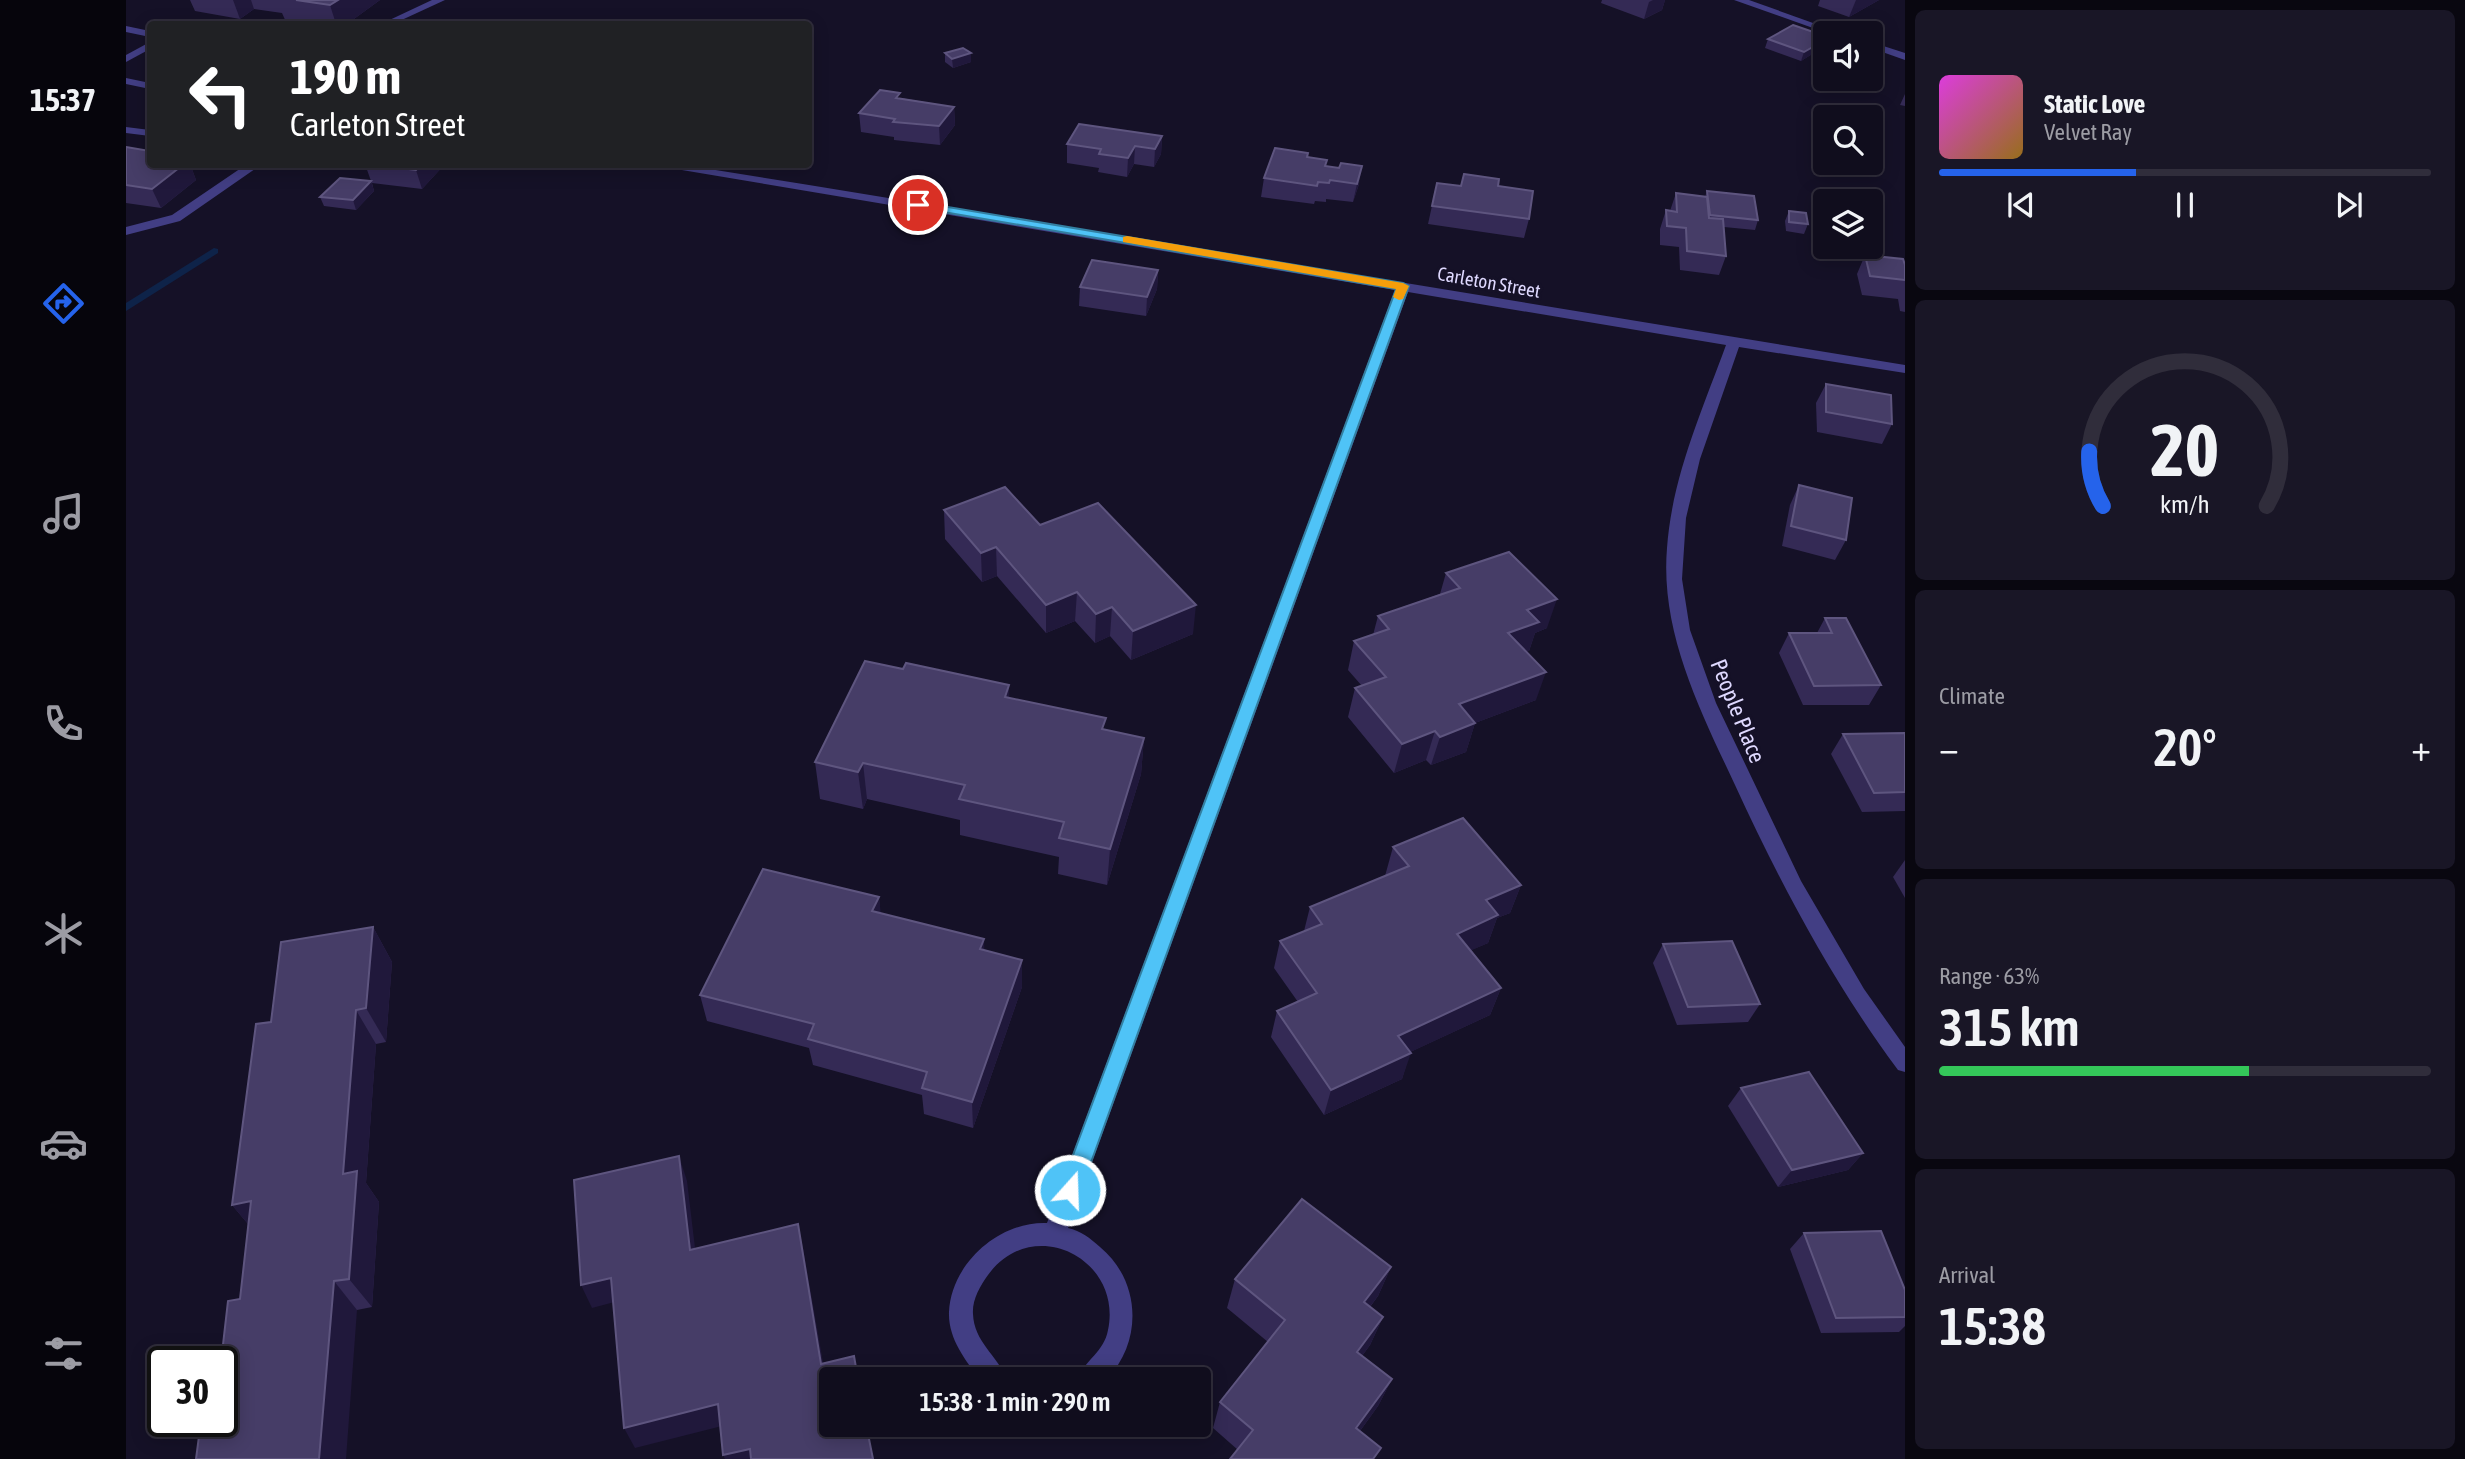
<!DOCTYPE html>
<meta charset="utf-8">
<style>
body{margin:0;font-family:"Asap Condensed",sans-serif;background:#191626;color:#f1f3f6;height:100vh;display:flex;flex-direction:column;font-size:26px;white-space:nowrap}
*{box-sizing:border-box;margin:0}
p{font-size:23px;color:#9c9ca4}
.icon{flex:none;width:38px;height:38px;fill:none;stroke:currentColor;stroke-width:2;stroke-linecap:round;stroke-linejoin:round}
.map{position:relative;flex:1;overflow:hidden}
.details{display:flex;flex-direction:column;gap:10px;padding:10px;background:#090710;width:560px}
.details>*{flex:none}
.hud{position:absolute;left:21px;top:21px;width:665px;height:147px;border-radius:7px;box-shadow:0 4px 18px #0003,0 0 0 2px #302d3b;background:#202124;color:#fff;overflow:hidden}
.buttons{position:absolute;left:1687px;top:21px;display:grid;gap:14px}
.buttons a{display:grid;place-items:center;width:70px;height:70px;border-radius:7px;background:#100d1d;box-shadow:0 4px 18px #0003,0 0 0 2px #302d3b;font-size:35px}
.speed{position:absolute;left:21px;top:1346px;display:flex;gap:14px;font-size:35px;font-weight:700;text-align:center}
.speed>*{display:grid;place-content:center;width:91px;height:91px;border-radius:50%;background:#100d1d;box-shadow:0 4px 18px #0003,0 0 0 2px #302d3b;line-height:1}
.speed .limit{border:4px solid #111;border-radius:10px;background:#fff;color:#111}
.pin{position:absolute;display:grid;place-items:center;width:60px;height:60px;color:#fff;margin:-30px;border:4px solid #fff;border-radius:50%;box-shadow:0 2px 7px #0007}
.me{position:absolute;width:77px;margin:-38px;rotate:20deg;stroke-linejoin:round;filter:drop-shadow(0 0 5px #0008)}
.turn{display:flex;align-items:center;gap:24px;height:147px;padding:0 28px;font-size:32px}
.turn .icon{width:91px;height:91px;stroke-width:2.5}
.turn b{display:block;font-size:49px;line-height:60px}
.big{font-size:52px;font-weight:600;line-height:1.1}
.details .card{flex:1;display:flex;flex-direction:column;justify-content:center;gap:10px;min-width:0;padding:0 24px;border-radius:10px;background:#191626}
.details .dial{align-items:center;gap:0}
.dial svg{height:182px;overflow:visible;fill:none;stroke:#302d3b;stroke-width:7;stroke-linecap:round;text-anchor:middle}
.dial text{fill:#f1f3f6;stroke:none}
.song{display:flex;align-items:center;gap:21px}
.cover{width:84px;height:84px;border-radius:10px;background:linear-gradient(135deg,hsl(300 70% 55%),hsl(40 70% 35%))}
.played{height:7px;border-radius:4px;background:linear-gradient(90deg,#2563eb 40%,#302d3b 40%)}
.keys{display:flex;justify-content:space-around;direction:ltr}
.heat{display:flex;justify-content:space-between;align-items:center;font-size:38px;direction:ltr}
.charge{height:10px;border-radius:5px;background:linear-gradient(90deg,#34c759 63%,#302d3b 0)}
.trip{position:absolute;left:693px;top:1367px;width:392px;height:70px;border-radius:7px;background:#100d1d;box-shadow:0 4px 18px #0003,0 0 0 2px #302d3b;font-weight:600;line-height:70px;text-align:center}
main{display:flex;flex:1;min-height:0}
.tab-bar{display:flex;flex-direction:column;width:126px;justify-content:space-around;align-items:center;background:#06050c;color:#9c9ca4}
.tab-bar .icon{width:49px;height:49px}
.tab-bar .on{color:#2563eb}
.tab-bar b{font-size:32px;color:#f1f3f6}
.map>svg:first-child{display:block}
</style>
<main>
<nav class="tab-bar">
<b>15:37</b>
<svg class="icon on" aria-label="directions" viewBox="0 0 24 24"><path d="M12 3l9 9-9 9-9-9zM9 14v-3h6M13 9l2 2-2 2"/></svg>
<svg class="icon" aria-label="music" viewBox="0 0 24 24"><path d="M9 18V5l10-2v13"/><circle cx="6" cy="18" r="3"/><circle cx="16" cy="16" r="3"/></svg>
<svg class="icon" aria-label="phone" viewBox="0 0 24 24"><path d="M5 4h4l2 5-3 2q2 4 5 5l2-3 5 2v4C11 20 4 13 5 4z"/></svg>
<svg class="icon" aria-label="climate" viewBox="0 0 24 24"><path d="M12 3v18M4 7l16 10M4 17L20 7"/></svg>
<svg class="icon" aria-label="car" viewBox="0 0 24 24"><path d="M5 17H2v-5l4-1 3-4h7l3 4 3 1v5h-3M9 17h6M6 11h13"/><circle cx="7" cy="17" r="2"/><circle cx="17" cy="17" r="2"/></svg>
<svg class="icon" aria-label="filters" viewBox="0 0 24 24"><path d="M4 7h16M4 17h16"/><circle cx="9" cy="7" r="2"/><circle cx="15" cy="17" r="2"/></svg>
</nav>
<div class="map">
<svg width="1779" height="1459" viewBox="0 0 1779 1459">
<rect width="100%" height="100%" fill="#151127"/>
<g fill="none" stroke-linecap="round" stroke-linejoin="round">
<!-- stream -->
<path fill="#0e2349" fill-rule="evenodd" d="M88 248 92 249V253L0 311V303Z"/>
<!-- minor -->
<g fill="#423e84" fill-rule="evenodd">
<path d="M306 0H319L267 24H255Z"/>
<path d="M1608 0H1623L1715 33H1701Z"/>
<path d="M0 26 24 31V37L0 32Z"/>
<path d="M24 42V49L0 62V55Z"/>
<path d="M1745 42 1779 53V60L1745 48Z"/>
<path d="M0 78 24 83V89L0 84Z"/>
<path d="M0 127 24 130V136L0 133Z"/>
<path d="M121 164H136L54 221 0 235V227L46 215Z"/>
<path d="M520 164H552L683 185 1779 365V373L1613 347 1574 459 1560 518 1556 579 1564 630 1590 703 1675 881 1738 989 1779 1047V1072L1772 1070C1706 981 1655 885 1609 785 1574 710 1534 632 1541 548 1546 477 1576 411 1600 345L1282 292 942 1228C955 1231 964 1238 974 1247 1015 1281 1017 1341 981 1379H951C959 1360 978 1352 982 1330 997 1259 907 1213 862 1275 854 1286 846 1300 847 1314 848 1342 871 1355 881 1379H854C839 1360 822 1338 823 1312 825 1264 873 1221 921 1223L1269 290Z"/>
</g>
</g>
<!-- wall -->
<g fill="#342a55">
<path d="M64 0H254L221 24H174L160 22 156 13 128 9 114 19 69 11Z"/>
<path d="M1476 0H1539L1536 10 1518 19 1475 3Z"/>
<path d="M1694 0H1753L1723 17 1692 6Z"/>
<path d="M1699 36V46L1675 61 1639 48 1642 39Z"/>
<path d="M819 53H845V62L827 68 819 62Z"/>
<path d="M1779 94V106L1774 105Z"/>
<path d="M775 98 828 107 829 125 814 145 768 140V137L735 132 733 113Z"/>
<path d="M1036 136 1035 154 1028 167 1008 164 1001 177 972 172 973 168 941 163V144Z"/>
<path d="M0 147 24 164H64L70 180 35 208 0 203Z"/>
<path d="M1182 157 1233 184 1227 202 1200 199V202L1189 201 1188 204 1135 197 1138 178Z"/>
<path d="M239 164H319L296 189 246 183 248 191 230 210 198 206 194 197 245 181Z"/>
<path d="M1311 183 1335 186H1372L1403 219 1398 238 1302 224Z"/>
<path d="M1581 191 1632 220 1629 230 1598 227 1600 256 1593 275 1554 270 1553 247 1534 245V229L1540 210 1544 211 1550 193 1579 197Z"/>
<path d="M1663 211 1682 224 1678 234 1660 231 1659 221Z"/>
<path d="M1739 255 1779 265V312L1774 311 1772 299 1736 295 1731 274Z"/>
<path d="M1032 270 1031 289 1020 316 953 306 954 287Z"/>
<path d="M1700 384 1766 424 1756 444 1691 432 1690 403Z"/>
<path d="M1673 485 1720 540 1709 560 1656 546 1664 505Z"/>
<path d="M818 510 914 525 1067 634 1005 660 984 636 969 643 949 621 920 633 871 576 856 582 819 539Z"/>
<path d="M1320 573 1421 628 1409 633 1403 651H1400L1410 700 1349 723 1340 752 1305 765 1300 760 1268 773 1222 717 1229 688 1236 686 1222 670 1228 641 1247 635 1252 616 1314 594Z"/>
<path d="M1699 618 1755 685 1743 705H1677L1653 653 1663 633H1691Z"/>
<path d="M883 698 979 730 1018 738 1015 774 981 885 932 874 933 857 834 835V820L741 799 737 809 694 799 689 762Z"/>
<path d="M1779 733V811L1736 812 1705 754 1717 734Z"/>
<path d="M1267 847 1395 885 1384 913 1371 918 1362 943 1345 950 1375 988 1364 1015 1284 1052 1276 1079 1198 1115 1145 1037 1151 1011 1172 1002 1148 968 1154 941 1178 931 1184 907 1259 876Z"/>
<path d="M1779 860V898L1767 877Z"/>
<path d="M753 897 754 913 858 950 896 960V987L847 1128 798 1114 796 1095 687 1065 683 1048 581 1021 574 995Z"/>
<path d="M247 927 266 962 260 1042 250 1044 240 1183 253 1202 246 1307 231 1310 96 1421 114 1299 122 1224 106 1205Z"/>
<path d="M1537 944 1634 1004 1622 1022 1551 1025 1527 963Z"/>
<path d="M1615 1088 1737 1153 1722 1170 1652 1187 1602 1106Z"/>
<path d="M1678 1233 1779 1290V1326L1773 1332 1695 1333 1664 1249Z"/>
<path d="M1265 1267 1252 1296 1244 1307 1257 1317 1244 1345 1236 1356 1266 1379 1252 1406 1234 1431 1112 1450 1087 1428 1094 1402 1142 1342 1101 1308 1109 1279Z"/>
</g>
<!-- shaded-wall -->
<g fill="#20183b">
<path d="M107 0H125L128 9 114 19Z"/>
<path d="M212 0H254L221 24H210L204 5Z"/>
<path d="M1527 0H1539L1536 10 1518 19 1523 2Z"/>
<path d="M1730 0H1753L1723 17Z"/>
<path d="M1699 40V46L1675 61 1678 52Z"/>
<path d="M845 53V62L827 68 826 59Z"/>
<path d="M828 107 829 125 814 145 813 126Z"/>
<path d="M1036 136 1035 154 1028 167 1029 149Z"/>
<path d="M1009 146 1008 164 1001 177 1002 158Z"/>
<path d="M58 164H64L70 180 35 208 26 189Z"/>
<path d="M296 164H319L296 189 290 170Z"/>
<path d="M1236 166 1233 184 1227 202 1231 184Z"/>
<path d="M245 181 248 191 230 210 227 200Z"/>
<path d="M1032 270 1031 289 1020 316 1021 297Z"/>
<path d="M870 547 871 576 856 582 855 553Z"/>
<path d="M951 592 949 621 920 633V605Z"/>
<path d="M1431 599 1421 628 1409 633 1403 651 1373 662 1382 633 1401 610Z"/>
<path d="M1070 605 1067 634 1005 660 1007 631Z"/>
<path d="M986 607 984 636 969 643 970 614Z"/>
<path d="M1420 672 1410 700 1349 723 1340 752 1305 765 1314 737 1333 704Z"/>
<path d="M883 685 884 722 879 697Z"/>
<path d="M1309 731 1300 760 1268 773 1276 744Z"/>
<path d="M1018 738 1015 774 981 885 984 849Z"/>
<path d="M737 763 741 799 737 809 732 772Z"/>
<path d="M1395 885 1384 913 1371 918 1362 943 1321 961 1331 934 1360 900Z"/>
<path d="M753 897 756 925 746 911Z"/>
<path d="M247 927 266 962 260 1042 240 1008Z"/>
<path d="M858 939 859 966 854 949Z"/>
<path d="M896 960V987L847 1128 846 1102Z"/>
<path d="M1375 988 1364 1015 1263 1062 1272 1036Z"/>
<path d="M230 1010 250 1044 240 1183 253 1202 246 1307 223 1279 217 1174Z"/>
<path d="M1285 1053 1276 1079 1198 1115 1205 1090Z"/>
<path d="M1737 1153 1722 1170 1652 1187 1666 1170Z"/>
<path d="M553 1156 561 1181 572 1273 564 1250Z"/>
<path d="M125 1201 132 1236 106 1205Z"/>
<path d="M672 1224 677 1248 701 1385 695 1364Z"/>
<path d="M1265 1267 1252 1296 1226 1330 1238 1302Z"/>
<path d="M485 1278 496 1300 466 1308 455 1285Z"/>
<path d="M208 1281 231 1310 220 1459H193Z"/>
<path d="M1257 1317 1244 1345 1219 1379 1231 1352Z"/>
<path d="M1266 1379 1252 1406 1218 1453 1230 1428Z"/>
<path d="M592 1404 600 1425 509 1448 498 1428Z"/>
<path d="M624 1449 628 1459H599L597 1455Z"/>
</g>
<!-- building -->
<g fill="#463d67" stroke="#5e557f" stroke-width="2">
<path d="M170 0H212L204 5Z"/>
<path d="M1667 25 1699 36V40L1678 52 1642 39Z"/>
<path d="M837 48 845 53 826 59 819 53Z"/>
<path d="M754 90 774 93 770 98 828 107 813 126 767 122 769 119 733 113Z"/>
<path d="M953 124 1036 136 1029 149 1009 146 1002 158 973 154 975 149 941 144Z"/>
<path d="M0 147 24 151V164H58L26 189 0 185Z"/>
<path d="M1149 148 1182 153 1181 157 1201 160 1199 166 1213 168 1215 163 1236 166 1231 184 1204 180 1203 183 1192 182 1191 186 1138 178Z"/>
<path d="M243 164H296L290 170Z"/>
<path d="M1338 174 1373 179 1372 186 1407 191 1403 219 1306 206 1311 183 1335 186Z"/>
<path d="M214 178 245 181 227 200 194 197Z"/>
<path d="M1581 191 1628 196 1632 220 1584 215Z"/>
<path d="M1550 193 1581 197 1583 218 1597 219 1600 256 1561 251 1560 228 1541 226 1540 210 1551 212Z"/>
<path d="M1663 211 1680 213 1682 224 1663 222Z"/>
<path d="M1739 255 1777 259 1779 265V280L1744 276Z"/>
<path d="M966 260 1032 270 1021 297 954 287Z"/>
<path d="M1700 384 1765 395 1766 424 1700 412Z"/>
<path d="M1673 485 1726 498 1720 540 1665 526Z"/>
<path d="M879 487 914 525 972 503 1070 605 1007 631 986 607 970 614 951 592 920 605 870 547 855 553 818 510Z"/>
<path d="M1383 552 1431 599 1401 610 1413 622 1382 633 1420 672 1333 704 1349 723 1314 737 1309 731 1276 744 1229 688 1260 677 1228 641 1263 629 1252 616 1334 588 1320 573Z"/>
<path d="M1699 618H1720L1755 685 1688 686 1663 633H1706Z"/>
<path d="M739 661 777 669 780 663 883 685 879 697 980 718 976 729 1018 738 984 849 933 838 938 822 833 799 839 785 737 763 732 772 689 762Z"/>
<path d="M1779 733V792L1748 793 1717 734Z"/>
<path d="M1337 818 1395 885 1360 900 1372 915 1331 934 1375 988 1272 1036 1285 1053 1205 1090 1151 1011 1191 993 1154 941 1196 924 1184 907 1283 866 1267 847Z"/>
<path d="M637 869 753 897 746 911 858 939 854 949 896 960 846 1102 796 1088 801 1072 682 1039 688 1024 574 995Z"/>
<path d="M247 927 240 1008 230 1010 217 1174 231 1171 223 1279 208 1281 193 1459H70L75 1421H96V1362H95L102 1301 114 1299 125 1201 106 1205 130 1024 145 1022 155 942Z"/>
<path d="M1606 941 1634 1004 1562 1007 1537 944Z"/>
<path d="M1683 1072 1737 1153 1666 1170 1615 1088Z"/>
<path d="M553 1156 564 1250 672 1224 695 1364 728 1356 732 1379H705V1424H740L747 1459H625L624 1449 597 1455 592 1404 498 1428 485 1278 455 1285 448 1180Z"/>
<path d="M1176 1199 1265 1267 1238 1302 1257 1317 1231 1352 1266 1379 1230 1428 1255 1448 1247 1459H1104L1127 1430 1094 1402 1159 1320 1109 1279Z"/>
<path d="M1755 1231 1779 1290V1317L1710 1318 1678 1233Z"/>
</g>
<!-- route -->
<path fill="#4fc3f7" stroke="#337fa1" stroke-width="2" d="M792 202 1277 283 1283 286 955 1190 952 1197 944 1199 937 1197 934 1190 1270 289 788 207 787 205Z"/>
<!-- slow -->
<path fill="#f59e0b" d="M1001 236 1277 283 1283 286 1277 299 1273 300 1267 297 1270 289 997 242V237Z"/>
<g text-anchor="middle" stroke-width="6" stroke-linejoin="round" paint-order="stroke">
<!-- far-street labels -->
<g font-size="19" fill="#ded8fe" stroke="#151127">
<text transform="translate(1363 282) rotate(10)" y="7">Carleton Street</text>
</g>
<!-- street labels -->
<g font-size="23" fill="#ded8fe" stroke="#151127">
<text transform="translate(1612 711) rotate(68)" y="8">People Place</text>
</g>
</g>
</svg>
<div class="buttons">
<a><svg class="icon" aria-label="sound" viewBox="0 0 24 24"><path d="M4 9h4l5-4v14l-5-4H4zM17 9q2 3 0 6"/></svg></a>
<a><svg class="icon" aria-label="search" viewBox="0 0 24 24"><circle cx="10" cy="10" r="6"/><path d="M15 15l6 6"/></svg></a>
<a><svg class="icon" aria-label="layers" viewBox="0 0 24 24"><path d="M12 4l9 5-9 5-9-5zM3 14l9 5 9-5"/></svg></a>
</div>
<div class="speed"><div class="limit">30</div></div>
<div class="pin" style="left:792px;top:205px;background:#d93025"><svg class="icon" aria-label="arrive" viewBox="0 0 24 24"><path d="M6 21V4h12l-3 4 3 4H6"/></svg></div>
<svg class="me" style="left:944px;top:1190px" viewBox="-20 -20 40 40"><circle r="17" fill="#4fc3f7" stroke="#fff" stroke-width="3"/><path d="M0-11L8 9 0 5-8 9z" fill="#fff"/></svg>
<div class="trip">15:38 · 1 min · 290 m</div>
<div class="hud">
<div class="turn"><svg class="icon" aria-label="left" viewBox="0 0 24 24"><path d="M17 20v-9H6M10 6l-5 5 5 5"/></svg><div><b>190 m</b>Carleton Street</div></div>
</div>
</div>
<section class="details">
<div class="card">
<div class="song"><i class="cover"></i><div><b>Static Love</b><p>Velvet Ray</p></div></div>
<div class="played"></div>
<div class="keys"><svg class="icon" aria-label="previous" viewBox="0 0 24 24"><path d="M18 5L8 12l10 7zM5 5v14"/></svg><svg class="icon" aria-label="pause" viewBox="0 0 24 24"><path d="M8 5v14M16 5v14"/></svg><svg class="icon" aria-label="next" viewBox="0 0 24 24"><path d="M6 5l10 7-10 7zM19 5v14"/></svg></div>
</div>
<div class="card dial"><svg viewBox="0 0 100 80">
<path d="M14 69A42 42 0 1 1 86 69"/>
<path d="M14 69A42 42 0 0 1 8 45" stroke="#2563eb"/>
<text x="50" y="56" font-size="32" font-weight="700">20</text>
<text x="50" y="72" font-size="11">km/h</text>
</svg></div>
<div class="card"><p>Climate</p>
<div class="heat"><a>−</a><b class="big">20°</b><a>+</a></div>
</div>
<div class="card"><p>Range · 63%</p><b class="big">315 km</b><div class="charge"></div></div>
<div class="card"><p>Arrival</p><b class="big">15:38</b></div>
</section>
</main>
